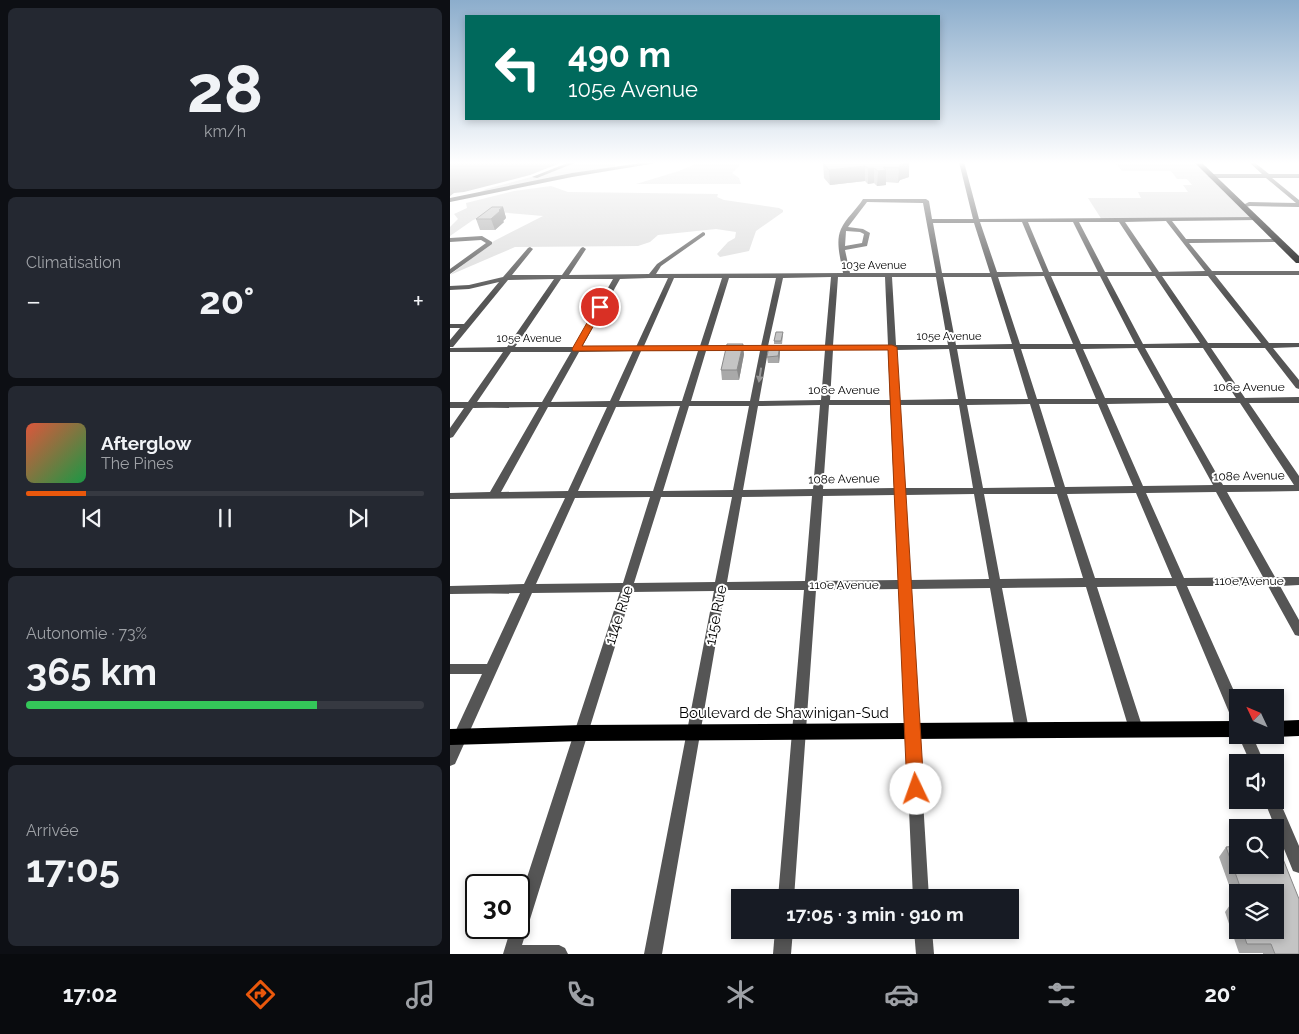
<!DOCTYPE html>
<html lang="fr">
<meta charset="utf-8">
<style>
body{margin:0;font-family:Raleway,sans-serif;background:#242831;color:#f1f3f6;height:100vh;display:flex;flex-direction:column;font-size:19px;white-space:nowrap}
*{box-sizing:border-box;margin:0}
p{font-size:16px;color:#9ea1a6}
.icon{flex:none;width:28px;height:28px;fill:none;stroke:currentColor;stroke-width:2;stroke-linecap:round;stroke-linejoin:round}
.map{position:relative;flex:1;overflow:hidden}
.details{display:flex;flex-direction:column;gap:8px;padding:8px;background:#0d0f14;width:450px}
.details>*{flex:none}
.top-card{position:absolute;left:15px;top:15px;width:475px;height:105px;border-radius:0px;box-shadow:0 2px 8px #0003;background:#00695c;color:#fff;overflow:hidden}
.needle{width:32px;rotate:314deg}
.fabs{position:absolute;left:779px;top:689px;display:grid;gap:10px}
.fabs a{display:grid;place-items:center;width:55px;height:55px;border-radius:0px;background:#171b24;box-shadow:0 2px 8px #0003;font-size:25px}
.speed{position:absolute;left:15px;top:874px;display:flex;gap:10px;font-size:25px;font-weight:700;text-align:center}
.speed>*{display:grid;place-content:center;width:65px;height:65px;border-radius:50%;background:#171b24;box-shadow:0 2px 8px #0003;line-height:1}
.speed .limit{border:2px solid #111;border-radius:8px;background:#fff;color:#111}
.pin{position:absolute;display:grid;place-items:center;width:42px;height:42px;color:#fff;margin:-21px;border:2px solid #fff;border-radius:50%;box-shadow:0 1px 5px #0007}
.me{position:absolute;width:55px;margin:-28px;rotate:357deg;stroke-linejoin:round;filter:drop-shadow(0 0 4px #0008)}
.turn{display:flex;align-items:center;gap:18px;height:105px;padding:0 20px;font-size:22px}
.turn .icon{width:65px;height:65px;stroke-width:2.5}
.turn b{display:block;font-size:35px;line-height:42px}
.big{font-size:38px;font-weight:700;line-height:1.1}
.details .tile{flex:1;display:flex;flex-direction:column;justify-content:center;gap:8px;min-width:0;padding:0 18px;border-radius:8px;background:#242831}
.details .dial{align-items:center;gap:0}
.dial b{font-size:65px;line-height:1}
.song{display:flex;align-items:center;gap:15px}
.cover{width:60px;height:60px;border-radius:8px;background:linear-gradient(135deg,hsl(10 70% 55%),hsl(140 70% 35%))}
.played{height:5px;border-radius:2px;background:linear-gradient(90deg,#ea580c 15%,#363941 15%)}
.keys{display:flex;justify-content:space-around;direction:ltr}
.heat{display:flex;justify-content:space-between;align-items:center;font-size:28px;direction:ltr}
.charge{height:8px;border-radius:4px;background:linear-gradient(90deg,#34c759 73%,#363941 0)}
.trip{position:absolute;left:281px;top:889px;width:288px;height:50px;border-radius:0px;background:#171b24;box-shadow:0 2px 8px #0003;font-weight:700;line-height:50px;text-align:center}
.tabs{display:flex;height:80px;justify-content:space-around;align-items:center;background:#090b0e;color:#9ea1a6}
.tabs .icon{width:35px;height:35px}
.tabs .current{color:#ea580c}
.tabs b{font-size:22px;color:#f1f3f6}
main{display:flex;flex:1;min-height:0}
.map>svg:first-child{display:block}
</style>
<main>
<section class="details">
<div class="tile dial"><b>28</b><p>km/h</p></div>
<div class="tile"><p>Climatisation</p>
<div class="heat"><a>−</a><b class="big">20°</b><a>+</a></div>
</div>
<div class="tile">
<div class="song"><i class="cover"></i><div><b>Afterglow</b><p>The Pines</p></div></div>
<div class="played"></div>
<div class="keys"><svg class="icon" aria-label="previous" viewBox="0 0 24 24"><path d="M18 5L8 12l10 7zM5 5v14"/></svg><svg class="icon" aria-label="pause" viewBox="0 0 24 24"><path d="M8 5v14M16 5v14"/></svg><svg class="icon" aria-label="next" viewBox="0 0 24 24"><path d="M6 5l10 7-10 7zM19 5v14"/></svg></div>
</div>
<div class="tile"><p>Autonomie · 73%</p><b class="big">365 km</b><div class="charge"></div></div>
<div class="tile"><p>Arrivée</p><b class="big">17:05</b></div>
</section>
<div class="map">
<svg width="849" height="954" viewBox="0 0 849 954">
<rect width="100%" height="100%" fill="#fff"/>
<!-- green -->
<g fill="#dcdcdc">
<path d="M125 162H167L164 168 28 193 36 189 93 174Z"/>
<path d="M250 162H288L289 166 282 173 289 178 291 184H186L229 171Z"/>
<path d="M665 162H747L806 219 652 220 638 198H691L688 192H738L733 185H742L737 179H727L721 171H672Z"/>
<path d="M101 186 118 192 268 194 267 197 274 200 329 208 333 210V212L306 231 299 251 270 257 267 254 278 242 285 238 286 232 266 229 208 235 200 242 188 246 65 247 0 275 44 241 93 216 48 212 23 220 0 236V227L8 219 4 214 17 208 16 203 64 191Z"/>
</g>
<!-- water -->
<path fill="#a3a3a3" d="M0 162H113L80 175 14 192 4 193 0 196Z"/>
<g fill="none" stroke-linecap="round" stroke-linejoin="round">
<!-- minor -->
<g fill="#555" fill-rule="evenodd">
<path d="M120 162H127L87 178 82 177Z"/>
<path d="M198 162H212L122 177 0 202V198L122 173Z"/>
<path d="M509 162H514L529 219 806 217 808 218V220L722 221 736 239H829V241L827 242 739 243 762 271H849V275H765L819 343H849V347L823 348 849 380V389L846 388 815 348H761L795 398 849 397V403H799L849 476V491L777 492 825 577H849V585L830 586 849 620V636L845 635 818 586H737L788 700V723L783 721 781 717 726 586 647 587 693 729 691 733 686 735 681 733 679 729 636 587 552 588 579 730 577 734 572 736 567 734 565 730 540 588 460 589 479 898H463L449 589 366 590 344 898H328L354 590H275L212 954H194L264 591 182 592 72 945H109L115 948 118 954H53L61 928H69V902L170 592 82 593 5 764 0 766V743L32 674H0V664H37L70 593 0 594V586L74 584 115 498 0 499V493L40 492 89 407 23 408 3 437 0 438V428L14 408H0V402H18L53 352H0V348L57 347 104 279 58 280 3 347H0V340L10 328H0V324H14L49 282 19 289 0 290V286L19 285 53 277 78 248 80 247 83 249 62 275H112L131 248 133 247 136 249 119 275 199 274 207 264 253 232 255 233V235L211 266 206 274 393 273C391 260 385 242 391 229 396 218 407 209 413 199H476L479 201 482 219H523ZM417 202 473 203 486 273H400L395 250 417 246 420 233 413 229 398 227ZM716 221 755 271 709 272 675 222ZM530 222H572L593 272H547ZM578 222H623L648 272H599ZM629 222H669L702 272H655ZM483 223H524L540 273H492ZM396 231 410 232 414 234 412 243 395 246ZM594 276 623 344H570L548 277ZM601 276H650L685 344H631ZM657 276H705L750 343 693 344ZM712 276H758L811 343H758ZM381 277 375 345 318 346 333 278ZM388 277H435L438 345H383ZM442 277H486L498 345H446ZM493 277H541L562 344 506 345ZM199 278H218L186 347H132L170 279ZM224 278H272L250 346H194ZM279 278H326L311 346H258ZM111 279H163L124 347H65ZM687 348 715 398H655L633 349ZM695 348H753L786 398H723ZM499 349 508 399 449 400 446 350ZM507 349H563L578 399H516ZM571 349H625L646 399H587ZM375 350 371 400 309 401 318 351ZM383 350H438L440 400H380ZM183 351 160 401 101 402 129 352ZM191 351H248L232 401H169ZM256 351H310L300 401H241ZM61 352H121L92 402H27ZM718 403 763 485 693 486 657 404ZM726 403H790L844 485H773ZM580 404 605 487 533 488 517 405ZM589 404H648L683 486 615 487ZM370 405 363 489 293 490 308 406ZM379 405H440L444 488 373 489ZM449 405H509L523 488H454ZM230 406 203 491H128L166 407ZM239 406H299L283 490 213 491ZM98 407H157L118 491 51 492ZM766 492 813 577 734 578 696 493ZM686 493 722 578H645L617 494ZM524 494 539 579 460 580 455 495ZM534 494H607L633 578 550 579ZM445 495 448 580 367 581 373 496ZM362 496 355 581 277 582 292 497ZM200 497 173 583 86 584 125 498ZM211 497H282L265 582 184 583Z"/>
<path d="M799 162H804L819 174H849V178H822L849 200V207L800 206 791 208V206L799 202 846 203 816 178H761L758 176 761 174H812Z"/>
<path d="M32 236 42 242V244L0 274V269L36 243 31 240 0 242V238Z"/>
<path d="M788 735H802L814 762H800Z"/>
<path d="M825 794 827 795 849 846V873L843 871 814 800H825Z"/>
<path d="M325 930H343L341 954H323Z"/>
<path d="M464 930H482L484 954H466Z"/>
</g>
<!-- major -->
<g fill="#000" fill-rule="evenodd">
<path d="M744 162H751L849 256V263H846Z"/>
<path d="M849 720V736L825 737 820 735H825V721Z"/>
<path d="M788 721V735H793L788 737 131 741 0 745V729L131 725Z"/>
</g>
</g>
<!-- wall -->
<g fill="#a9a9a9" fill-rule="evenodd">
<path d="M459 162V177L450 180 448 183 436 182V185L427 186 424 183 418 184 415 181 380 185 374 178 373 163Z"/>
<path d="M53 207 56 218 53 221 54 222 45 230H30L26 219Z"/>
<path d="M333 335 332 344H324V341Z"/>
<path d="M330 346V353L329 363H318L317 357Z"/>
<path d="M294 354 289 380H272L271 370Z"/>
<path d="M825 844H827L849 899V954H813V953H789L775 912 782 902H785L769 857 776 847 788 846V865H825ZM788 892H825V930H788Z"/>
</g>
<!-- shaded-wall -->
<g fill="#898989">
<path d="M459 162V177L450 180 448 183 449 168 450 165Z"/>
<path d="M415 166V181L380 185 379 170Z"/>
<path d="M418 168H424V183L418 184Z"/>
<path d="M436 170V185L427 186 428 171Z"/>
<path d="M53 207 56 218 53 221 54 222 45 230 41 219Z"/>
<path d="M293 344 294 354 289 380 287 370Z"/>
<path d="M330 346V353L329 363 328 356Z"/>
</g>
<!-- building -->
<g fill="#c4c4c4" stroke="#898989">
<path d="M378 162H458L450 165 449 168 433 167 436 170 428 171 424 168H418L415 166 379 170 373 163Z"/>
<path d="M42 207H53L49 210 50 211 41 219H26Z"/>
<path d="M326 332H333L331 341H324Z"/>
<path d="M277 344H293L287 370H271Z"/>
<path d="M319 346H330L328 356 317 357Z"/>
<path d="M825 844H827L849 899V954H825L821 944H797L792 930H825V892H792L776 847 788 846V865H825Z"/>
<path d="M782 902H788V918Z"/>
</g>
<!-- one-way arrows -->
<defs><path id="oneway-solid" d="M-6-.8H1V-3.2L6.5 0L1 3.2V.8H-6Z" transform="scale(1.25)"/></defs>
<use fill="#999" href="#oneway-solid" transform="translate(310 375) rotate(99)"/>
<!-- sky -->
<linearGradient id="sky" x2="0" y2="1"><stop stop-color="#8cadcc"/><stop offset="0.55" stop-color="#fff"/><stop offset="1" stop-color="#fff" stop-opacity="0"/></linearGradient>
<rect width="849" height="296" fill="url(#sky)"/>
<!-- route -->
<path fill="#ea580c" stroke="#983908" d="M150 304 154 307 132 346 442 345 447 347 474 789 472 795 466 797 460 795 457 789 438 350 123 351 122 349 146 307Z"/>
<g text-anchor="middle" stroke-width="4" stroke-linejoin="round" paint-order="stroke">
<!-- far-street labels -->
<g font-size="11" fill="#000" stroke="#fff">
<text x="424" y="269">103e Avenue</text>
<text x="499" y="340">105e Avenue</text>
<text x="79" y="342">105e Avenue</text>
</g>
<!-- street labels -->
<g font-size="12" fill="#000" stroke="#fff">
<text x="799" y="391">106e Avenue</text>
<text x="394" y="394">106e Avenue</text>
<text transform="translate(799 476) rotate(-1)" y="4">108e Avenue</text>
<text transform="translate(394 479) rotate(-1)" y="4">108e Avenue</text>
<text x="799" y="585">110e Avenue</text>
<text x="394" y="589">110e Avenue</text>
</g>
<!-- near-street labels -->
<g font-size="15" fill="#000" stroke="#fff">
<text transform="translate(169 615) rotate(-72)" y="5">114e Rue</text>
<text transform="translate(266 615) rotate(-79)" y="5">115e Rue</text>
<text x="334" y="718">Boulevard de Shawinigan-Sud</text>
</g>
</g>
</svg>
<div class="fabs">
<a><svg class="needle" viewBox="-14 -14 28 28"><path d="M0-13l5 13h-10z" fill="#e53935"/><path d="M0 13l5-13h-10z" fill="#9ea1a6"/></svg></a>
<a><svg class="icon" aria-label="sound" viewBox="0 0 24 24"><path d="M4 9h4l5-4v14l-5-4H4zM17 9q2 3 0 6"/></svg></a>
<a><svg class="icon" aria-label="search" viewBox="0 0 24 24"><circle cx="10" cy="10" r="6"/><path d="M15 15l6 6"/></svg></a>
<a><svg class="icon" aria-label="layers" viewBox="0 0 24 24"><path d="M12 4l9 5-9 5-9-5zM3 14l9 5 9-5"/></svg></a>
</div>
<div class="speed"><div class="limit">30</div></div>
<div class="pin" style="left:150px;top:307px;background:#d93025"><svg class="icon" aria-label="arrive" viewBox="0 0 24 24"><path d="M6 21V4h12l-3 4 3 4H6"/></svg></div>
<svg class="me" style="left:466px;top:789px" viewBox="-20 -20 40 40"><circle r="19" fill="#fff"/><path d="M0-13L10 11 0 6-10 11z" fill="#ea580c"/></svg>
<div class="trip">17:05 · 3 min · 910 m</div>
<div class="top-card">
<div class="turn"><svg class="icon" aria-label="left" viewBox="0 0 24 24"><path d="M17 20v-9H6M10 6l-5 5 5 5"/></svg><div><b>490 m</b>105e Avenue</div></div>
</div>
</div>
</main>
<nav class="tabs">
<b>17:02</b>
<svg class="icon current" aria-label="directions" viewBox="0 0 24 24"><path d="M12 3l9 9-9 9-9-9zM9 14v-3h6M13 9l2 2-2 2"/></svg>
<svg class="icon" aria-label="music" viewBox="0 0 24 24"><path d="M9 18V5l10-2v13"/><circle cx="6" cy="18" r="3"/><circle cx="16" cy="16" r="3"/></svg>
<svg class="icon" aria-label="phone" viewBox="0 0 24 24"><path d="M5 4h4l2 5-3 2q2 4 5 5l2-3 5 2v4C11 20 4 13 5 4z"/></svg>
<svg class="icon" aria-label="climate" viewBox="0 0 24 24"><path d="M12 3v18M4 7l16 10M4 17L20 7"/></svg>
<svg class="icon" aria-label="car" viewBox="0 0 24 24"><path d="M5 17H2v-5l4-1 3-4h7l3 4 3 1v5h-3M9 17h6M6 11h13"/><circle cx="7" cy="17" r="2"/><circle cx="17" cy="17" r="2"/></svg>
<svg class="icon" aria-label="filters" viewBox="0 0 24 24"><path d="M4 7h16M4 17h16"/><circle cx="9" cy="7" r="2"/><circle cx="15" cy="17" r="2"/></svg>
<b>20°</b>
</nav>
